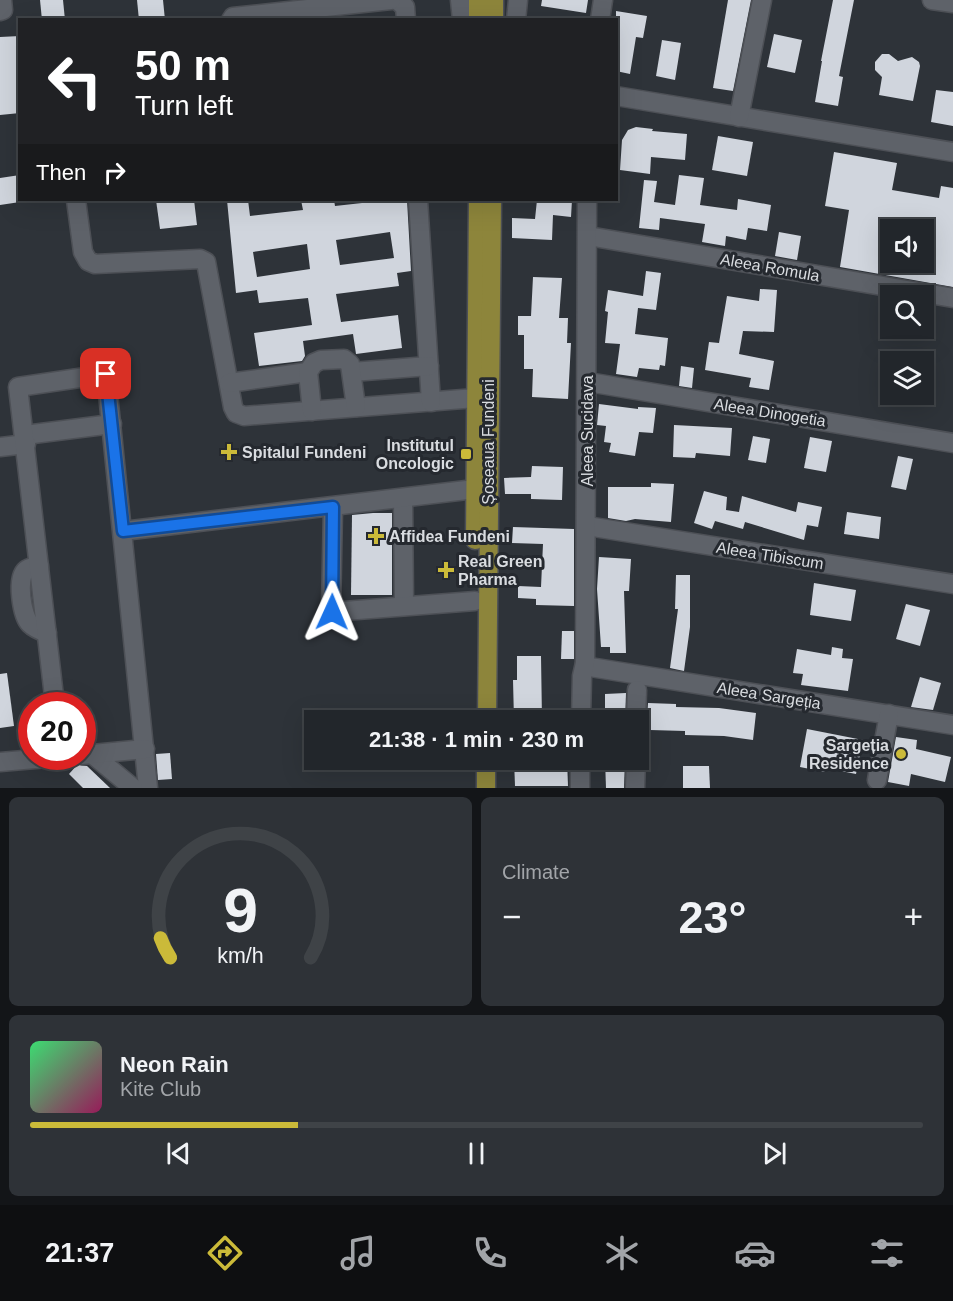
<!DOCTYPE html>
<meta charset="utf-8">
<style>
body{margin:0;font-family:Helvetica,sans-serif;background:#2e3237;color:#f1f3f6;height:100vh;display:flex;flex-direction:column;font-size:22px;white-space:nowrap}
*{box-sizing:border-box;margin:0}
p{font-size:20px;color:#a2a5a9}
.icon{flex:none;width:33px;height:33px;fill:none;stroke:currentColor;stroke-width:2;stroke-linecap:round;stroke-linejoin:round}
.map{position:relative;height:788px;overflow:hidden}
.sheet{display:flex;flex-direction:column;gap:9px;padding:9px;background:#131518;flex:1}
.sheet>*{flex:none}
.top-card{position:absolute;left:18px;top:18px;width:600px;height:183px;border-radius:0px;box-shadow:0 6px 24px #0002,0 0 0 2px #3f4347;background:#202124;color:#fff;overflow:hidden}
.controls{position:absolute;left:880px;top:219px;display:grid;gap:12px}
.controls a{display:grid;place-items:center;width:54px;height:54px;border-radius:0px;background:#22262b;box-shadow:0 6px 24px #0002,0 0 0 2px #3f4347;font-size:30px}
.speed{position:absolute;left:18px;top:692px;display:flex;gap:12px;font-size:30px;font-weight:700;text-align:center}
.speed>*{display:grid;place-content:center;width:78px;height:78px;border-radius:50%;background:#22262b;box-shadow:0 6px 24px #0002,0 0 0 2px #3f4347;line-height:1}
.speed .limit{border:9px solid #d22;background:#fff;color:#111}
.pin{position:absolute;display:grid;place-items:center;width:51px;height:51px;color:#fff;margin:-26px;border-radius:12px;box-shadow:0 3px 9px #0006}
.me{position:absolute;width:66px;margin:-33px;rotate:1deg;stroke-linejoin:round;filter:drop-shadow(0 0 4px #0008)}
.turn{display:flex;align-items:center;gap:21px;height:126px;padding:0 18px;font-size:27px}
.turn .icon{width:78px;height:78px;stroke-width:2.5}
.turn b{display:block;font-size:42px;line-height:51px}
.then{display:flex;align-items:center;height:57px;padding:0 18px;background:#0003;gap:12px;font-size:22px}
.big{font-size:45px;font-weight:800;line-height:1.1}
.sheet .tile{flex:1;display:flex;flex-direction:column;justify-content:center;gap:9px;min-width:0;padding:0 21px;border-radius:9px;background:#2e3237}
.sheet .dial{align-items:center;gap:0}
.dial svg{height:156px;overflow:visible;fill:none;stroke:#3f4347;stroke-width:7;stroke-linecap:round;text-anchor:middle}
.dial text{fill:#f1f3f6;stroke:none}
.song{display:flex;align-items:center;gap:18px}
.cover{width:72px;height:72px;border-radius:9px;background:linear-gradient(135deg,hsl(140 70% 55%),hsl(330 70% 35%))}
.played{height:6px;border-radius:3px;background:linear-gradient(90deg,#cbba39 30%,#3f4347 30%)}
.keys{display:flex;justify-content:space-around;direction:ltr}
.heat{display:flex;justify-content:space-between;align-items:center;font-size:33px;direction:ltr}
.sheet .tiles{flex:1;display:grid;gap:9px;grid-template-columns:1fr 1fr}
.tile:last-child{grid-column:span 2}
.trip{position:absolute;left:304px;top:710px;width:345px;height:60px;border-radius:0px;background:#22262b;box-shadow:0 6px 24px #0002,0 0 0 2px #3f4347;font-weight:800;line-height:60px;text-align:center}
.dock{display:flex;height:96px;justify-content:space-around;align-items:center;background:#0e0f11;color:#a2a5a9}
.dock .icon{width:42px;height:42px}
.dock .on{color:#cbba39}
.dock b{font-size:27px;color:#f1f3f6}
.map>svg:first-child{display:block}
</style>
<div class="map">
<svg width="953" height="788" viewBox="0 0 953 788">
<rect width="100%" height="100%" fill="#2e3339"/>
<!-- building -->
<g fill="#d0d5dd" fill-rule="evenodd">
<path d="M40 0H63L65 20H42Z"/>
<path d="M137 0H163L165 20H139Z"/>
<path d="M542 0H588L586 13 541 6Z"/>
<path d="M728 0H751L733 91 713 88Z"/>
<path d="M833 0H854L839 76 843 77 838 106 815 102 822 61H821Z"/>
<path d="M616 11 647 16 643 38 636 37 630 74 616 71Z"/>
<path d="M774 34 802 40 795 73 767 67Z"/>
<path d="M20 36V113L0 115V37Z"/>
<path d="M662 40 681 43 675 80 656 76Z"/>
<path d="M882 54H889L898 61 912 57 919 62 920 66 913 101 879 95 882 77 875 70V62Z"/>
<path d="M936 90 953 92V126L931 122Z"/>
<path d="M636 127 653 129 652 131 687 134 685 160 651 157 650 174 620 170 622 140 628 130Z"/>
<path d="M718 136 753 142 747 176 712 170Z"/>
<path d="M834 152 897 163 892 190 939 198 941 186 953 188V287L840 267 849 210 825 206ZM891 230H924V262H891Z"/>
<path d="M20 175V202L0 205V178Z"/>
<path d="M679 175 704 178 700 205 737 210 738 199 771 205 767 231 748 228 746 240 726 236 725 246 702 242 705 224 660 218 659 230 639 228 644 180 657 181 654 202 675 205Z"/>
<path d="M156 200H194L197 225 160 229Z"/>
<path d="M227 200H248L250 216 303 210 301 200H334L335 206 389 200H407L411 271 397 273 399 286 336 294 341 322 398 315 402 348 356 354 353 334 303 341 305 356 302 361 259 366 254 333 312 325 308 298 259 303 257 290 236 293ZM390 232 394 258 340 265 336 240ZM307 244 310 269 257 277 253 252Z"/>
<path d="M537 200H572L571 217 553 215 552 240 512 238V218L535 219Z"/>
<path d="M779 232 801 236 797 260 775 256Z"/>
<path d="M646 271 661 273 656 310 638 308 635 334 668 338 665 366 660 365 659 370 639 368 637 377 616 374 620 344 605 343 608 312 605 311 608 290 643 296Z"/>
<path d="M533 277 562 278 559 318H568L567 343H571L568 399 532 397 533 369H524V335H518V316H531Z"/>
<path d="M760 289 777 290 774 332 743 331 739 354 774 361 769 390 749 387 751 378 705 370 709 342 719 343 727 296 759 301Z"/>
<path d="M681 366 694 368 692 388 679 386Z"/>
<path d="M599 404 638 409V407L656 408 653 433 639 432 635 456 609 452 611 443 604 442 606 426 597 425Z"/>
<path d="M674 425 732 428 730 456 696 453 695 458 673 457Z"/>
<path d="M753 436 770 439 766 463 748 460Z"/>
<path d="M810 437 832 441 826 472 804 468Z"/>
<path d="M898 456 913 459 906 490 891 487Z"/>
<path d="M532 466 563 467 562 500 531 499V494H505L504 478 531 477Z"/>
<path d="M651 483 674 484 671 522 635 519 626 521 608 518V487H651Z"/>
<path d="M704 491 727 497 726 510 739 512 742 496 796 512 798 502 822 507 818 527 807 525 804 540 745 522 743 529 715 521 712 529 694 523Z"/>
<path d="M847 512 881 517 879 539 844 534Z"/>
<path d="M373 513H392V595H351L352 515Z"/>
<path d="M513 527 574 529V606L536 605V599L518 598V586L541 587 543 544 512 543Z"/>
<path d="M599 557 631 559 629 591H624L626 653H610V647H601L597 589Z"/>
<path d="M676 575H690V627L684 671 670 668 678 609H675Z"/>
<path d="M814 583 856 590 851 621 810 615Z"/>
<path d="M906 604 930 610 920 646 896 639Z"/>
<path d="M562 631H574V659H561Z"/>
<path d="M832 647 843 649 842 658 853 659 848 691 801 685 803 674 793 673 797 649 831 655Z"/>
<path d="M517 656H541L542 720H514L513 680H517Z"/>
<path d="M7 673 14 726 0 728V674Z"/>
<path d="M920 677 941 683 933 710 911 707Z"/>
<path d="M626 693 625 720H605V694Z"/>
<path d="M648 703 676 704V707L719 708 756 713 753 740 724 736 685 735V731L650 730 651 720H647Z"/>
<path d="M807 729 863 740 856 774 826 768 825 772 800 767Z"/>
<path d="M896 737 917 740 916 749 951 757 945 782 911 774 909 786 888 782Z"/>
<path d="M170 753 172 779 158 780 156 754Z"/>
<path d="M514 759H567L568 786H515Z"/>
<path d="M605 759H625L624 788H606Z"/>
<path d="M77 765 87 766 110 788H83L69 774Z"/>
<path d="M683 766H709L710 788H683Z"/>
</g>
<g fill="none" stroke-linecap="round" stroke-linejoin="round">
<!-- minor casing -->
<g stroke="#4d5056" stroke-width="21">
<g id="minor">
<path d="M397 0 405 7 406 20"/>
<path d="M460 0 462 20"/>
<path d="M932 0 953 3"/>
<path d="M0 11 3 10 2 0"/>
<path d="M231 20 233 17 391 0"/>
<path d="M516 20 518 0"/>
<path d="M600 20 603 0"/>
<path d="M616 96 953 152"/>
<path d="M739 117 762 0"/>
<path d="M76 200 83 252 88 261 95 264 200 259 206 262 233 407 236 413 244 416 476 398"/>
<path d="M418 200 431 402"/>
<path d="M588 236 953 298"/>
<path d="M352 372 429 366"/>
<path d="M588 382 953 443"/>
<path d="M229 383 308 372"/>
<path d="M312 411 308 372 314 363 321 360 344 359 350 364 356 407"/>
<path d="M25 435 112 424"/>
<path d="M0 447 26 444"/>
<path d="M403 498 404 606"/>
<path d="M333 507 331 612 475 601"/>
<path d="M587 526 953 584"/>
<path d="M123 531 475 489"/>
<path d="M39 566C35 567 29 567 26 570 16 578 22 616 30 624 35 629 41 631 47 633"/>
<path d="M585 663 590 667 953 725"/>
<path d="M55 705 18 387 106 374 148 788"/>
<path d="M581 720 582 676 585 663 587 200"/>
<path d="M636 720 637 690"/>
<path d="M92 754 133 788"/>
<path d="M82 755 145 749"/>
<path d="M0 762 70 756"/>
<path d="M877 780 889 714"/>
<path d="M580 788V759"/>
<path d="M635 788 636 759"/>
</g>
</g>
<!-- major casing -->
<g stroke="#4d5056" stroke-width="21">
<g id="major">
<path d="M478 20V0"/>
<path d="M494 20V0"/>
<path d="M475 540 478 200"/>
<path d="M487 720 492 200"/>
<path d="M486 788V759"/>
</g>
</g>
<!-- minor -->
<use href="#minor" stroke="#5e6269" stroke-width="18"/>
<!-- major -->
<use href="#major" stroke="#8d853b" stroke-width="18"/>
</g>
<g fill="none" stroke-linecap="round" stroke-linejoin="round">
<!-- route casing -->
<g stroke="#114b97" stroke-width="15">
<path id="route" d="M106 374 123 531 333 507 332 612"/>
</g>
<!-- route -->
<use href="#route" stroke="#1a73e8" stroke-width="10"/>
</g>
<!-- markers -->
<g fill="#cbba39" stroke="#25292f" stroke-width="2">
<path d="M226 443h6v6h6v6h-6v6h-6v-6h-6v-6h6z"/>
<rect x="460" y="448" width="12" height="12" rx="3"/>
<path d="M373 527h6v6h6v6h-6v6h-6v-6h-6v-6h6z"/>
<path d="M443 561h6v6h6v6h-6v6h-6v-6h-6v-6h6z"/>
<circle cx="901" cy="754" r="6"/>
</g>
<g text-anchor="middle" stroke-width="6" stroke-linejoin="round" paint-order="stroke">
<!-- street labels -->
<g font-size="16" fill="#d9dce0" stroke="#25292f">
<text transform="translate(770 267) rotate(10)" y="6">Aleea Romula</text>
<text transform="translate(770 412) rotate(9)" y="6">Aleea Dinogetia</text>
<text transform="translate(587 431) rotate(-90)" y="6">Aleea Sucidava</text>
<text transform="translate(488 442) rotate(-90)" y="6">Șoseaua Fundeni</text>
<text transform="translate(770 555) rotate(9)" y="6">Aleea Tibiscum</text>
<text transform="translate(769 695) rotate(9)" y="6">Aleea Sargeția</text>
</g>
<!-- poi labels -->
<g font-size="16" font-weight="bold" fill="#d9dce0" stroke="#25292f" text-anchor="start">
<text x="454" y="451" text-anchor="end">Institutul<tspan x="454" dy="18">Oncologic</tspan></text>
<text x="242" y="458">Spitalul Fundeni</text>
<text x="389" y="542">Affidea Fundeni</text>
<text x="458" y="567">Real Green<tspan x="458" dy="18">Pharma</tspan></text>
<text x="889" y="751" text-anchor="end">Sargeția<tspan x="889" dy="18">Residence</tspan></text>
</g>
</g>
</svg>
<div class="controls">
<a><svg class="icon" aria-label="sound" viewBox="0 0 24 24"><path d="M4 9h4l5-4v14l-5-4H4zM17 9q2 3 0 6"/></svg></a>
<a><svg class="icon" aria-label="search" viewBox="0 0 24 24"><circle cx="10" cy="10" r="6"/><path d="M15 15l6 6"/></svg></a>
<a><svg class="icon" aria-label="layers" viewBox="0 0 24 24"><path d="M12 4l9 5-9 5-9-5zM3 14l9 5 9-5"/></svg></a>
</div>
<div class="speed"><div class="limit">20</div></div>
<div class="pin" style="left:106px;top:374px;background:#d93025"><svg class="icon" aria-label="arrive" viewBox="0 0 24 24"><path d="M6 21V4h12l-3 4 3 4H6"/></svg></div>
<svg class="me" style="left:332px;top:612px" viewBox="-20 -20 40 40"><path d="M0-17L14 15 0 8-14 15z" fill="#1a73e8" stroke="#fff" stroke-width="4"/></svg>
<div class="trip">21:38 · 1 min · 230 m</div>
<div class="top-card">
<div class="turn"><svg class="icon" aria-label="left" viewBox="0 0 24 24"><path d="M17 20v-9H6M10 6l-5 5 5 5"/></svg><div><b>50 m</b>Turn left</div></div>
<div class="then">Then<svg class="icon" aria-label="right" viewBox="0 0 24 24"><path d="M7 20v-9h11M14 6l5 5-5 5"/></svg></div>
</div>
</div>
<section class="sheet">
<div class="tiles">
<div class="tile dial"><svg viewBox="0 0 100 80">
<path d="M14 69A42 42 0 1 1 86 69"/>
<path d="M14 69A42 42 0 0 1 9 59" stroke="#cbba39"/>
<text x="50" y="56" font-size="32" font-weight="700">9</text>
<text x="50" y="72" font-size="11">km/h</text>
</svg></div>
<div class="tile"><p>Climate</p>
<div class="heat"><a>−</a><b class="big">23°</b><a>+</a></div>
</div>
<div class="tile">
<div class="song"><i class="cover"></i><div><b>Neon Rain</b><p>Kite Club</p></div></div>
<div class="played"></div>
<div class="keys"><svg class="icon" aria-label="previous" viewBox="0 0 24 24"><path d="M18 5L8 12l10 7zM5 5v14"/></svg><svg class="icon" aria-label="pause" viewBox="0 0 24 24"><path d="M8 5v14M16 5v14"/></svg><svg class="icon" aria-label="next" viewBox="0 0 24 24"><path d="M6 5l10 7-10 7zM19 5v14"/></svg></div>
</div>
</div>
</section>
<nav class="dock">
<b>21:37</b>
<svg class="icon on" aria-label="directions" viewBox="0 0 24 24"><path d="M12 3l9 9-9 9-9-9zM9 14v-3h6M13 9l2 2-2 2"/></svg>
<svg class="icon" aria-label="music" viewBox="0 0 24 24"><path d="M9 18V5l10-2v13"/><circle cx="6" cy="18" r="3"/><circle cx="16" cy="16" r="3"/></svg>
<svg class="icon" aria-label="phone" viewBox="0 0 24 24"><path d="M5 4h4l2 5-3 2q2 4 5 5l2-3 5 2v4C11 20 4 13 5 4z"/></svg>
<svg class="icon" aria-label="climate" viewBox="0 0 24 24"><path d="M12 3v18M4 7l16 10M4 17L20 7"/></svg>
<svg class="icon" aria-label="car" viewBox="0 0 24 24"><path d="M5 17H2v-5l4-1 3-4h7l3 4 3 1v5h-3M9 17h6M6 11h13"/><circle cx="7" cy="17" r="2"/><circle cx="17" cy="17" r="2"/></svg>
<svg class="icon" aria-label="filters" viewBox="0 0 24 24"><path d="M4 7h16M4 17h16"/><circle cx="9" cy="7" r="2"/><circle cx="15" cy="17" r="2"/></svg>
</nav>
